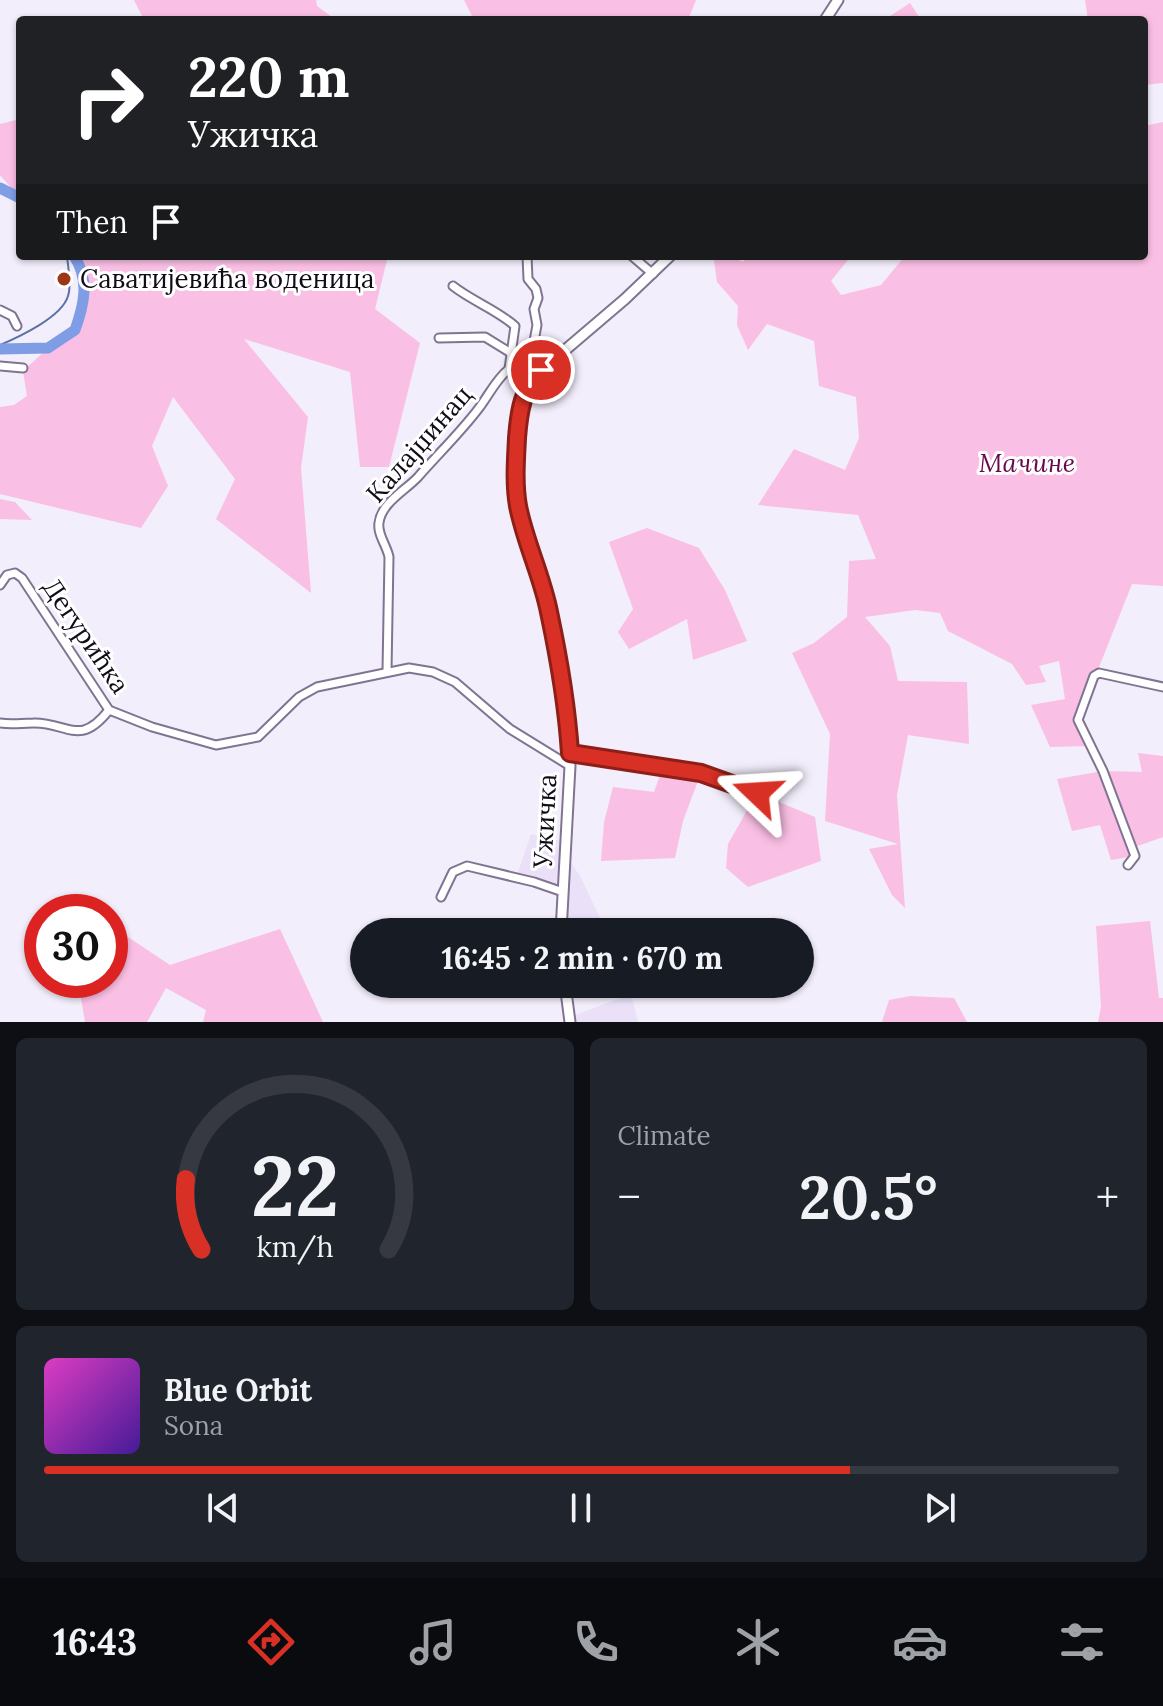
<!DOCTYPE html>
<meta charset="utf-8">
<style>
body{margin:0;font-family:Lora,serif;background:#20242c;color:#f1f3f6;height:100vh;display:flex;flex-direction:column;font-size:30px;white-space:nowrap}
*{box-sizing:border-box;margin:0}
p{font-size:26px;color:#9ea1a6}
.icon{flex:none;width:44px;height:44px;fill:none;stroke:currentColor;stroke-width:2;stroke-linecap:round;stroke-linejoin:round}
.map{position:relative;height:1022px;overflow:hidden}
.drawer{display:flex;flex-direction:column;gap:16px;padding:16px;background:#0d0f14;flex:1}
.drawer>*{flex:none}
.banner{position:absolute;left:16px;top:16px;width:1132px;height:244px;border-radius:8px;box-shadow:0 2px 6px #0004;background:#202124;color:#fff;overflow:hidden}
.speed{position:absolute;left:24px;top:894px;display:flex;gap:16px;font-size:40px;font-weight:700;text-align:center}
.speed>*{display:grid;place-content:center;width:104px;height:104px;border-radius:50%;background:#171b24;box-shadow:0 2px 6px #0004;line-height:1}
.speed .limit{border:12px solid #d22;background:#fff;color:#111}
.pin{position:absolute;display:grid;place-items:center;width:68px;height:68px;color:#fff;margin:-34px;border:4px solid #fff;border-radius:50%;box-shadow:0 2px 8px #0007}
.me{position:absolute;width:88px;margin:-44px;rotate:290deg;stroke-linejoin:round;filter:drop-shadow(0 0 6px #0008)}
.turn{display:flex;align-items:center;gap:28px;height:168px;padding:0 40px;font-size:36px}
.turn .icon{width:104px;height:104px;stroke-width:2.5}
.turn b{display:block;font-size:56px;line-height:68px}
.then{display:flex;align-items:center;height:76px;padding:0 40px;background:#0003;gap:16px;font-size:30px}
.big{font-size:60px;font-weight:700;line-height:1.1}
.drawer .tile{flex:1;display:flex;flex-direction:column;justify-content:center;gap:12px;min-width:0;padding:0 28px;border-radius:12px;background:#20242c}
.drawer .dial{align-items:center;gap:0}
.dial svg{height:208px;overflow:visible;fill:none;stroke:#363941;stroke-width:7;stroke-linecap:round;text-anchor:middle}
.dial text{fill:#f1f3f6;stroke:none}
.song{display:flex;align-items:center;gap:24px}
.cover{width:96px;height:96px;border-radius:12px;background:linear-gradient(135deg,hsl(310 70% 55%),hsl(260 70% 35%))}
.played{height:8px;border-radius:4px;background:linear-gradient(90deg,#d93025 75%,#363941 75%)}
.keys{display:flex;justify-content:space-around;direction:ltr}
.heat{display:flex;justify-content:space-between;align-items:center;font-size:44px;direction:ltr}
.drawer .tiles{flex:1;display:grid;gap:16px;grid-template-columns:1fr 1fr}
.tile:last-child{grid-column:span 2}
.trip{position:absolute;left:350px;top:918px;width:464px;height:80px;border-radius:40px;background:#171b24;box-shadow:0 2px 6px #0004;font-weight:700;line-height:80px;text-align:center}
.tabs{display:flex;height:128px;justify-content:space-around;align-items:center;background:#090b0e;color:#9ea1a6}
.tabs .icon{width:56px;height:56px}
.tabs .active{color:#d93025}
.tabs b{font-size:36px;color:#f1f3f6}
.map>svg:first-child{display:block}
</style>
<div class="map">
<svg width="1163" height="1022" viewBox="0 0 1163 1022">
<rect width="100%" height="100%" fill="#f3eefb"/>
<!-- built -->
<g fill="#eae1f9">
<path d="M531 834 566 842 565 854 580 876 607 932H561L563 892 516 878Z"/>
<path d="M631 994 638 1022H570V1017Z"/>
</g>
<!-- green -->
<g fill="#fabfe4">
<path d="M134 0H316L317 6 336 20H144Z"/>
<path d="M464 0H696L688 20H638L630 18 626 20H474Z"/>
<path d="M1085 0H1163V83L1144 85V20H1088Z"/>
<path d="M910 3 921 20H884Z"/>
<path d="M20 119V198L0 175V124Z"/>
<path d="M1163 122V586L1132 584 1078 720 1091 746 1050 747 1031 705 1065 699 1059 661 1039 666 1046 682 1026 685 1012 664 948 631 940 613 915 610 865 617 890 646 898 681 967 682 969 744 908 735 897 795 905 908 892 895 869 849 898 844 825 821 830 734 792 653 814 643 847 617 849 561 876 559 858 515 758 505 794 449 845 470 859 438 856 397 819 386 814 341 767 324 748 350 737 325 738 306 717 282 714 260C724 253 733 257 743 262L748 256H851L831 281 841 295 881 285 905 256H1144V126Z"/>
<path d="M74 256H388L375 309 420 343 389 467H360L350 372 244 339 308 417 301 468 311 593 216 519 235 479 173 397 152 446 168 486 141 528 0 494V407L14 405 27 396 23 371 48 348 75 330C84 305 90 280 74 256Z"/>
<path d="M0 499 15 502 32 520 0 519Z"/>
<path d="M647 528 699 548 725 590 747 641 693 660 687 619 629 649 618 632 633 609 609 542Z"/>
<path d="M1138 753 1163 756V837L1132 848 1135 856 1111 860 1100 825 1072 831 1057 779 1103 771 1142 772Z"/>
<path d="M663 767 701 773 683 821 675 858 601 861 604 822 613 787 654 792Z"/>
<path d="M757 793 815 817 821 861 748 887 726 868 728 844Z"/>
<path d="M1150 921 1159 998H1163V1022H1098L1101 1007 1096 926Z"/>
<path d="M110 925 170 965 280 929 323 1022H203L206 1010 166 988 147 1022H85L78 980H110Z"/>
<path d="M910 996 954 998 967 1022H882L889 1000Z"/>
</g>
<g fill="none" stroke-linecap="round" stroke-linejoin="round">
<!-- stream -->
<path stroke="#5d72a8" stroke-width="2" d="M0 345C19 337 62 317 68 296 72 284 68 268 67 256"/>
<!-- river -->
<g stroke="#7e9de5" stroke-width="11">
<path d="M0 188 20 198"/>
<path d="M0 349 48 348 75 330C84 305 90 280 74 256"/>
</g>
<!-- minor casing -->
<g stroke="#807492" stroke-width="11">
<g id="minor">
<path d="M527 256 528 279 536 289 538 298 534 309 537 325 532 352 541 370"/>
<path d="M632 256 653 274"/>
<path d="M453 286C472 301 497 310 515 326L509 369"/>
<path d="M0 310 12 316 17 326"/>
<path d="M439 338 485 337 511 353"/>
<path d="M0 366 23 368"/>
<path d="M0 585 7 575 15 573 22 578 109 710 152 727 216 745 258 737 299 697 317 687 409 668 433 672 455 682 510 729 570 766"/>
<path d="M387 671 389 557C387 546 377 534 379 523 381 503 406 490 418 477 438 454 461 432 479 408 489 395 496 379 509 369L528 387"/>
<path d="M0 723C12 725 21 723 33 723 68 722 79 748 109 710"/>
<path d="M570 753 701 773 770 798"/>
<path d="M1128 865 1135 856 1103 771 1078 720 1094 676 1099 673 1163 687"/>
<path d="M441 897 453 872 467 866 534 882 563 892"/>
</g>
</g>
<!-- major casing -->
<g stroke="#807492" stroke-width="13">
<g id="major">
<path d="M825 20 838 0"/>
<path d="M561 932 570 766 568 729 549 611 518 503 515 468 519 418 525 392 537 374 625 299 670 256"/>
<path d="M565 984 570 1022"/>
</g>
</g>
<!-- minor -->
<use href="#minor" stroke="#fff" stroke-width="7"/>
<!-- major -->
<use href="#major" stroke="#fff" stroke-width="9"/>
</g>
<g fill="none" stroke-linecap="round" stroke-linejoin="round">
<!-- route casing -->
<g stroke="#8d1f18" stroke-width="20">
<path id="route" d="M541 370C522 389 519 412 517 438 516 460 514 483 518 506 525 542 542 576 549 612 559 659 567 706 570 753L701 773 757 793"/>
</g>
<!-- route -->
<use href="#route" stroke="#d93025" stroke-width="14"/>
</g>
<!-- markers -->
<circle fill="#9d3614" stroke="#fff" stroke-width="3" cx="64" cy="279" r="8"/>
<g text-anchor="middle" stroke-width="6" stroke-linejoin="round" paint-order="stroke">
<!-- poi labels -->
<g font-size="26" fill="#110d18" stroke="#fff" text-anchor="start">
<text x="80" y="288">Саватијевића воденица</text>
</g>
<!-- street labels -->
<g font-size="26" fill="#110d18" stroke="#fff">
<text transform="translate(419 444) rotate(-49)" y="9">Калајџинац</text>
<text transform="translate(86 636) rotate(56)" y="9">Дегурићка</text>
<text transform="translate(545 821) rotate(-87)" y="9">Ужичка</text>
</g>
<!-- park labels -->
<g font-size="26" font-style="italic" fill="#660950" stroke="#fff">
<text x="1027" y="472">Мачине</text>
</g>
</g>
</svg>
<div class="speed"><div class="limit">30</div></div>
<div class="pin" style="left:541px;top:370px;background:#d93025"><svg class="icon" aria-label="arrive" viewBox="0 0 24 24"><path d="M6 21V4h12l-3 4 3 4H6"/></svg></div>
<svg class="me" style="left:757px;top:793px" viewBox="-20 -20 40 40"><path d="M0-17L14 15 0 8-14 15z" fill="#d93025" stroke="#fff" stroke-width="4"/></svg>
<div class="trip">16:45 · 2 min · 670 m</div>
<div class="banner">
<div class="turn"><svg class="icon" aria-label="right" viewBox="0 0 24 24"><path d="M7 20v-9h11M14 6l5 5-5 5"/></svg><div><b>220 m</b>Ужичка</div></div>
<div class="then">Then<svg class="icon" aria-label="arrive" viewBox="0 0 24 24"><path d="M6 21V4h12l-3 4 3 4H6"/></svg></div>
</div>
</div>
<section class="drawer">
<div class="tiles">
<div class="tile dial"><svg viewBox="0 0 100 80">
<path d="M14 69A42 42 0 1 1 86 69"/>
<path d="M14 69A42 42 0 0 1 8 42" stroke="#d93025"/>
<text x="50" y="56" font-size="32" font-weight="700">22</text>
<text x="50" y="72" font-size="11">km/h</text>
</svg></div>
<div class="tile"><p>Climate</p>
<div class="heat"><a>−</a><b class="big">20.5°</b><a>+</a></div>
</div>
<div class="tile">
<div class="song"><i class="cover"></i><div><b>Blue Orbit</b><p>Sona</p></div></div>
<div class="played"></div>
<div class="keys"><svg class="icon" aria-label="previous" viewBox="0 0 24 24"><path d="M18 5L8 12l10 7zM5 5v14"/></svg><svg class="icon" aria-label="pause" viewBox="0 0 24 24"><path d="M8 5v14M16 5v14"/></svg><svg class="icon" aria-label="next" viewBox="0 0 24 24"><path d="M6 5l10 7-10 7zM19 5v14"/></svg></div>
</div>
</div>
</section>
<nav class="tabs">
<b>16:43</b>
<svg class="icon active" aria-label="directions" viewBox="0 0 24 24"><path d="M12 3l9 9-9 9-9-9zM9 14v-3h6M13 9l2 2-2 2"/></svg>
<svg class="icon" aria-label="music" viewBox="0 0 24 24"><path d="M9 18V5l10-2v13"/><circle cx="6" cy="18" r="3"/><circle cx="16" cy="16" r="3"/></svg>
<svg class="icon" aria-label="phone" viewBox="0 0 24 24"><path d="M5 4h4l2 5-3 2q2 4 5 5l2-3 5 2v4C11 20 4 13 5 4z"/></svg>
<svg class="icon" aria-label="climate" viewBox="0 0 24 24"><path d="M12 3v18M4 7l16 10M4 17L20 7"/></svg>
<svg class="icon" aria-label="car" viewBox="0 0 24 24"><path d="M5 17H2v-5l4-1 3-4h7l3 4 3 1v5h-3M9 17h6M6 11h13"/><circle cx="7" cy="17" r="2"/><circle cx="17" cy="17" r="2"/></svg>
<svg class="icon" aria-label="filters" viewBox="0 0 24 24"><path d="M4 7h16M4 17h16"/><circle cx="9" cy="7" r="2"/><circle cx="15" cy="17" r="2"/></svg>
</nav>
